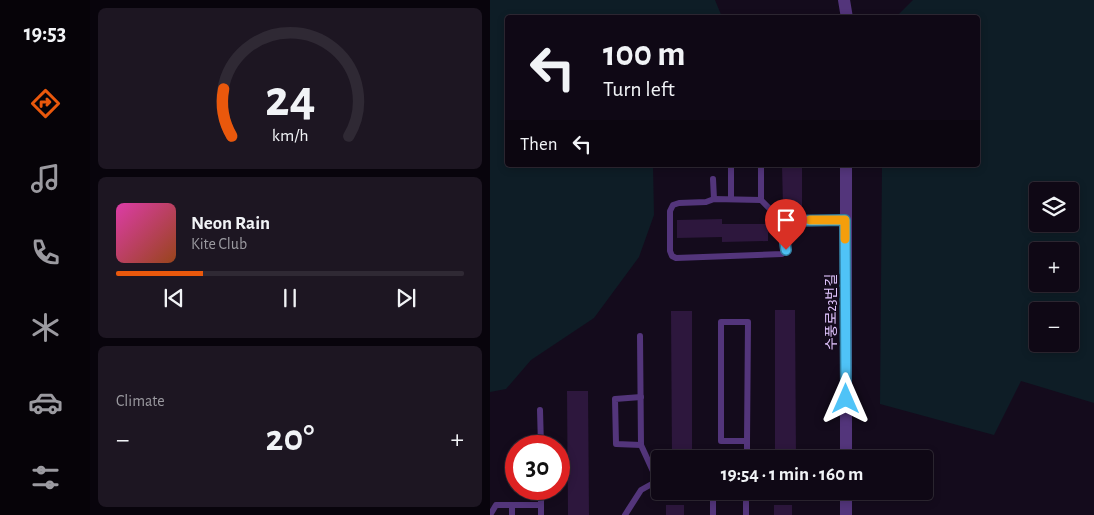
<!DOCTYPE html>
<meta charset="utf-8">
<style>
body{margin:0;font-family:"Alegreya Sans","Noto Sans KR",sans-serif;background:#1d1622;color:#f1f3f6;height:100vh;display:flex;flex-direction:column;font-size:19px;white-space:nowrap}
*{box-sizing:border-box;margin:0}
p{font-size:16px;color:#9b9aa0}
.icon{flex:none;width:28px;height:28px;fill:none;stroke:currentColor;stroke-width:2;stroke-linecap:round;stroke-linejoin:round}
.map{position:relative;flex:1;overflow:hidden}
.details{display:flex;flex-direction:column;gap:8px;padding:8px;background:#08040c;width:400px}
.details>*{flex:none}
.top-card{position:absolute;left:15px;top:15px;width:475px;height:152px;border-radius:5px;box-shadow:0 2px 8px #0003,0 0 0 1px #2f2934;background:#0f0815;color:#f1f3f6;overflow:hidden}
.controls{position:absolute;left:539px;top:182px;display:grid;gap:10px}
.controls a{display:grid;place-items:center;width:50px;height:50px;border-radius:5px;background:#0f0815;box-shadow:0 2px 8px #0003,0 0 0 1px #2f2934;font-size:25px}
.speed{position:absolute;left:15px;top:435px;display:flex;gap:10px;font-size:25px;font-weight:700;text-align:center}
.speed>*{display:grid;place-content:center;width:65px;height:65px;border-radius:50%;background:#0f0815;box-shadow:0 2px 8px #0003,0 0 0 1px #2f2934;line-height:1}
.speed .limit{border:8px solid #d22;background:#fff;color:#111}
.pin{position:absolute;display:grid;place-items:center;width:42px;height:42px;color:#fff;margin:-51px -21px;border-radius:50% 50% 50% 0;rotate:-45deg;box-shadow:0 0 5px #0007}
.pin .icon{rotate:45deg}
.me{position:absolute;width:55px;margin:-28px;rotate:0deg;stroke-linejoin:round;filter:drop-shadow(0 0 4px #0008)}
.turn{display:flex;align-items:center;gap:18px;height:105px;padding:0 15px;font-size:22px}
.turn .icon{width:65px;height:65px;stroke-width:2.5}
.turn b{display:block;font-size:35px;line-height:42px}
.then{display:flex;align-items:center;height:48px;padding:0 15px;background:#0003;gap:10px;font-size:19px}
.big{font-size:38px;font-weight:700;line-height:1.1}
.details .widget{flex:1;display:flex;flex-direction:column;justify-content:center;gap:8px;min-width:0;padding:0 18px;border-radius:8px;background:#1d1622}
.details .dial{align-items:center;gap:0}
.dial svg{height:130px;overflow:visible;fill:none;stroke:#2f2934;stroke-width:7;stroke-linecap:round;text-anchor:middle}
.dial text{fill:#f1f3f6;stroke:none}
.song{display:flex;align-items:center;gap:15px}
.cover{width:60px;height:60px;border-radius:8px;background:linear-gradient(135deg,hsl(320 70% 55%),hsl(20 70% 35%))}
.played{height:5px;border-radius:2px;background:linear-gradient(90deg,#ea580c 25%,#2f2934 25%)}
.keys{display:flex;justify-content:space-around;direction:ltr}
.heat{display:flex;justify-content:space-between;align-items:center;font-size:28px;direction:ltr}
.trip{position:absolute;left:161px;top:450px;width:282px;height:50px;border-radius:5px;background:#0f0815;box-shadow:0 2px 8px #0003,0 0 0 1px #2f2934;font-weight:700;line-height:50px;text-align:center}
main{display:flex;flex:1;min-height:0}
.tabs{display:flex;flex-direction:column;width:90px;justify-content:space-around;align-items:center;background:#060308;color:#9b9aa0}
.tabs .icon{width:35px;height:35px}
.tabs .active{color:#ea580c}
.tabs b{font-size:22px;color:#f1f3f6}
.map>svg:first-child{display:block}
</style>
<main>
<nav class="tabs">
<b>19:53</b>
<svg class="icon active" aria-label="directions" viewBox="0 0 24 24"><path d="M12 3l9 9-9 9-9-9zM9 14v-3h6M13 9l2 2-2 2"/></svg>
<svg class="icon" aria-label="music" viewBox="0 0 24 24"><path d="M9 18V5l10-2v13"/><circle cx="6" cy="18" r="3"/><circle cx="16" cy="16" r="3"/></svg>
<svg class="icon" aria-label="phone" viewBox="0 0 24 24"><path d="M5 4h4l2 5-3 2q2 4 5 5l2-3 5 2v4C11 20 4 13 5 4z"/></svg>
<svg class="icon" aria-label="climate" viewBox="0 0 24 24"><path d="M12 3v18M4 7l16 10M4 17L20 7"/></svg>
<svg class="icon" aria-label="car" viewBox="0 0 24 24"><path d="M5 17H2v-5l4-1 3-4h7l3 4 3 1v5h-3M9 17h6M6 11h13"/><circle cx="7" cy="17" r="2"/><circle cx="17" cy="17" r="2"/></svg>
<svg class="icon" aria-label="filters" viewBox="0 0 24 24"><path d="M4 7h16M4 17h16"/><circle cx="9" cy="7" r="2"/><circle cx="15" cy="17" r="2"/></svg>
</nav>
<section class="details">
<div class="widget dial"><svg viewBox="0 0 100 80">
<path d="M14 69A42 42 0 1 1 86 69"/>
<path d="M14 69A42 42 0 0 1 9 40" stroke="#ea580c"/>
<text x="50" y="56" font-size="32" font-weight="700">24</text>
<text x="50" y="72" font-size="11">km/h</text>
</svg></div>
<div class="widget">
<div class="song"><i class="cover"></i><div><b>Neon Rain</b><p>Kite Club</p></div></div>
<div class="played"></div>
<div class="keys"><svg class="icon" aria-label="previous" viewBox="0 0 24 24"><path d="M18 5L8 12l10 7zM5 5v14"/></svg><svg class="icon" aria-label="pause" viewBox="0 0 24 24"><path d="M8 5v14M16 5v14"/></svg><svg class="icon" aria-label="next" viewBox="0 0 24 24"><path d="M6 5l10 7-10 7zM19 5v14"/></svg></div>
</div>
<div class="widget"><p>Climate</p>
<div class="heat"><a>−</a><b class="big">20°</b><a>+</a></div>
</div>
</section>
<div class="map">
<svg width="604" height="515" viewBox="0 0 604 515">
<rect width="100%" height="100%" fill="#140b1c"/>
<!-- green -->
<g fill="#0e1d26" fill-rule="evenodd">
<path d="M0 0H225L232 17 18 18V165H163L164 215 149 257 104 318 41 360 16 389 0 392Z"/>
<path d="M423 0H604V403L531 381 504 435 390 404 392 165H488V18L406 17ZM548 191H580V224H548ZM548 251H580V284H548ZM548 311H580V344H548Z"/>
</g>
<!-- building -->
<g fill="#2d173d">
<path d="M292 165H312V206H293Z"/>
<path d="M232 219V224H278V241L232 242V237L187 238V220Z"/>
<path d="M285 310H305L306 459H285Z"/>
<path d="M181 311H202V459H182Z"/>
<path d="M77 391H98L99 515H78Z"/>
<rect x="176" y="505" width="18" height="10"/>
<rect x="284" y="505" width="18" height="10"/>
</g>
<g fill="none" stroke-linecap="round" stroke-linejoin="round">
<!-- service -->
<g stroke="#53357b" stroke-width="6">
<path d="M241 165V199"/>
<path d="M271 165V200"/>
<path d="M223 179 224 199"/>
<path d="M292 221 296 244 292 254 186 258 182 256 180 251V211L183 205 189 203 216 202 224 199 271 200 292 221 355 220"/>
<path d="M150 336 151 445 167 480"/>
<path d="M151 397 125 399 126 444 151 445"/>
<path d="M50 410 51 446"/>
<path d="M257 459V441L258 322H231V441H257"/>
<path d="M51 489V505"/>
<path d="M223 491V515"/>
<path d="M256 502V515"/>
<path d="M0 515 6 505H51V515"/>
<path d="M22 515V505"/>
<path d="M135 515 151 490 169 480"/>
</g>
<!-- minor -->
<g stroke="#53357b" stroke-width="12">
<path d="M354 0 357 18"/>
<path d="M356 459V165"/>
<path d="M356 491V515"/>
</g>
</g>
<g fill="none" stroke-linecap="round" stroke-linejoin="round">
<!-- route casing -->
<g stroke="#337fa1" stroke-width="12">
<path id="route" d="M296 250 292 221 355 220 356 399"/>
</g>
<!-- route -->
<use href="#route" stroke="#4fc3f7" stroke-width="9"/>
<!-- slow -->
<path stroke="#f59e0b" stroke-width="9" d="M320 220H355V239"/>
</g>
<g text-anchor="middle" stroke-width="5" stroke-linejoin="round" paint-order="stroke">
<!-- street labels -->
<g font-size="14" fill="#e2c5ff" stroke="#140b1c">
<text transform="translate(341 312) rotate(-90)" y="5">수풍로23번길</text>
</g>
</g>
</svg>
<div class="controls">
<a><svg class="icon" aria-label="layers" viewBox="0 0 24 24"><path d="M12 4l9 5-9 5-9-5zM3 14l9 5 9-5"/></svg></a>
<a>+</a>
<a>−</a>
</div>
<div class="speed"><div class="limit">30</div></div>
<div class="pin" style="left:296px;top:250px;background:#d93025"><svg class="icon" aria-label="arrive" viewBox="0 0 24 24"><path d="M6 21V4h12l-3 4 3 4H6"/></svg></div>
<svg class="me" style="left:356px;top:399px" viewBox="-20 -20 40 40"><path d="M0-17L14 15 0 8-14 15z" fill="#4fc3f7" stroke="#fff" stroke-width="4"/></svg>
<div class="trip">19:54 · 1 min · 160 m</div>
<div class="top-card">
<div class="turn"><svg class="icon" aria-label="left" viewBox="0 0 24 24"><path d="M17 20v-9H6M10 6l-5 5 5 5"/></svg><div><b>100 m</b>Turn left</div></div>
<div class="then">Then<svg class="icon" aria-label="left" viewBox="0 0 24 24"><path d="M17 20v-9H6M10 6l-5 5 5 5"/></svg></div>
</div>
</div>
</main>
